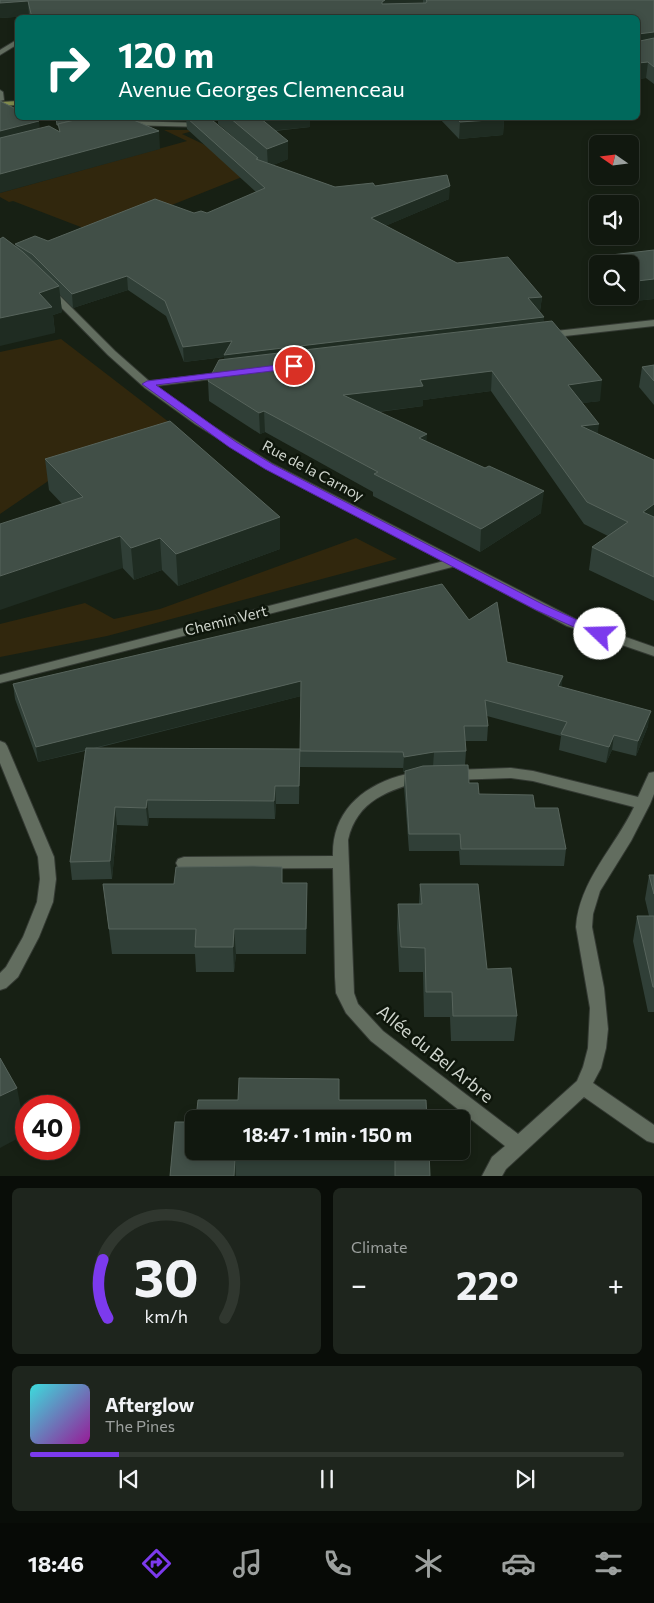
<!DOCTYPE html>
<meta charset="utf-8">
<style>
body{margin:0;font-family:Commissioner,sans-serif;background:#1e251d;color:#f1f3f6;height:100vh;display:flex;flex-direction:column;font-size:19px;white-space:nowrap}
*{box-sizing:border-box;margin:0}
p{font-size:16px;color:#9ca09e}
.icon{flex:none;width:28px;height:28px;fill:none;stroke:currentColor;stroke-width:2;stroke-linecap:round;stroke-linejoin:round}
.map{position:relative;height:1176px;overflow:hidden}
.panel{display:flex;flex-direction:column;gap:12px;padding:12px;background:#090d08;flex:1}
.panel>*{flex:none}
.banner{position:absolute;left:15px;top:15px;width:625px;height:105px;border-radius:8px;box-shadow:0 2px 8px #0003,0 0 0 1px #30372f;background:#00695c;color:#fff;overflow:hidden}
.needle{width:32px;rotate:284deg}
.tools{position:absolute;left:589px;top:135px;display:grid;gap:10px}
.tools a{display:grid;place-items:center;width:50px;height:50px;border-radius:8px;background:#11180f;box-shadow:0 2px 8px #0003,0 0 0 1px #30372f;font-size:25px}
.speed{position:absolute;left:15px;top:1095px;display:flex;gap:10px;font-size:25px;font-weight:700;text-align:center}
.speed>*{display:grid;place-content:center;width:65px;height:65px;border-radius:50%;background:#11180f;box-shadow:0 2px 8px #0003,0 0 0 1px #30372f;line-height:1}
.speed .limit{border:8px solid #d22;background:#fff;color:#111}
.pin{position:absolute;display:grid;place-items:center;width:42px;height:42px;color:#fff;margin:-21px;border:2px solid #fff;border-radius:50%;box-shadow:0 1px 5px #0007}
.me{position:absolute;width:55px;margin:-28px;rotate:291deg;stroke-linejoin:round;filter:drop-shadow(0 0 4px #0008)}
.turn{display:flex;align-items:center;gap:18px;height:105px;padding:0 20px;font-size:22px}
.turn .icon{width:65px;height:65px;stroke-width:2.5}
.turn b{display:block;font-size:35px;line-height:42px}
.big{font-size:38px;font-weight:700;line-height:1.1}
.panel .tile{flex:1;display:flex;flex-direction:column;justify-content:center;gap:8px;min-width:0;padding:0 18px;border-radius:8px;background:#1e251d}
.panel .dial{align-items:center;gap:0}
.dial svg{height:130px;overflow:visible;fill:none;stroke:#30372f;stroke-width:7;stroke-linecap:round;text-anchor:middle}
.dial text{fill:#f1f3f6;stroke:none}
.song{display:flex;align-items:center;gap:15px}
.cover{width:60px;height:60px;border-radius:8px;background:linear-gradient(135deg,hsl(180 70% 55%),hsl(300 70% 35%))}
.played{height:5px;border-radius:2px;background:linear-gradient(90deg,#7c3aed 15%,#30372f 15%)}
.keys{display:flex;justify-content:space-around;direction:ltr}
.heat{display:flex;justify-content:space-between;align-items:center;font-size:28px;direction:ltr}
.panel .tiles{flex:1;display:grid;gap:12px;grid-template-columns:1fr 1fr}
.tile:last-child{grid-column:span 2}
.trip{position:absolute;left:185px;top:1110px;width:285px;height:50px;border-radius:8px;background:#11180f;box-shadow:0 2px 8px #0003,0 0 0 1px #30372f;font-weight:700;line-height:50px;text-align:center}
.menu{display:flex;height:80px;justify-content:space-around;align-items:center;background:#070a06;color:#9ca09e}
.menu .icon{width:35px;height:35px}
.menu .active{color:#7c3aed}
.menu b{font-size:22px;color:#f1f3f6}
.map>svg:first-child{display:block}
</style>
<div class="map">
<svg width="654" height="1176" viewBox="0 0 654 1176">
<rect width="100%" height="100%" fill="#172014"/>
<!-- green -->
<g fill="#31270d">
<path d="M164 130H196L182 134 203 144 247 175 99 234 13 201 9 202 0 197V193L187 141Z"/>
<path d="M61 339 187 436 54 477 0 514V352Z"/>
<path d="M356 538 397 559 107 636 0 657V624L85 603 114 619 160 609Z"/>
</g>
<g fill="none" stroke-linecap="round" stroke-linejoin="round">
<!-- service casing -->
<g stroke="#343a33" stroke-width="2">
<g id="service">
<path d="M18 39V44L0 55V50Z"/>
<path d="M0 90 3 92 4 100 0 101Z"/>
<path d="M123 121 204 123 208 125 204 127 126 125H123Z"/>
</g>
</g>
<!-- minor casing -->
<g stroke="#343a33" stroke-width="2">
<g id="minor">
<path d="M452 559 458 563 456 566 0 683V675Z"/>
<path d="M0 741 5 743 7 746 54 857 56 879 53 902 39 937 18 977 6 988 0 990V973L6 967 23 937 37 902 40 879 38 857 0 763Z"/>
<path d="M511 768 533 771 638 797 649 773 654 772V794L650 804 631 841 600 891 593 914 592 927 604 988 608 1029 606 1048 601 1068 593 1083 654 1125V1143L647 1141 584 1097 506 1169 502 1176H482L492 1157 505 1146 371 1041 346 1013 336 993 335 977 333 868 184 869 178 867 176 863 178 859 184 857 333 856C332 814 359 788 399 776 407 774 416 770 425 772L427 776 425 780C389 790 357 800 348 840L354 993 358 1004 383 1031 518 1134 577 1081 583 1067 588 1048 590 1008 576 927C579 881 615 847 634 807L533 781 511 778 453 780 448 779 446 775 448 771 453 770Z"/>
</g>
</g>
<!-- tertiary casing -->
<g stroke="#343a33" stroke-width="2">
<g id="tertiary">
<path d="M49 287 52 288 115 351 149 381 231 372 232 374 227 377 156 386 203 420 273 464 577 620 654 647V656L567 626 265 468 195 424 145 388 108 355 46 292V288Z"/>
<path d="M654 320V326L547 338 542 335 547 332Z"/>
</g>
</g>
<!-- primary casing -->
<g stroke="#343a33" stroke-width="2">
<path id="primary" d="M18 101V105L0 106V102Z"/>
</g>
<!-- service -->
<use href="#service" fill="#626d5f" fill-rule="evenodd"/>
<!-- minor -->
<use href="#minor" fill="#626d5f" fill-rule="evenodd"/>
<!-- tertiary -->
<use href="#tertiary" fill="#626d5f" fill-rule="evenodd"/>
<!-- primary -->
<use href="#primary" fill="#828c4d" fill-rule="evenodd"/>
</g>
<!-- wall -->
<g fill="#303f37">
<path d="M0 0H654V84L646 78 638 79V18H30L29 16 0 18Z"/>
<path d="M186 118H203L239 142 218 124V118H310V127L275 131 288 141V159L273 165 335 187 375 186 449 199 385 226 457 263 542 297 540 311H539L544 322 600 401 582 403 598 434 654 460V601L589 570 592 547 608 536 584 524 491 391 423 400V406L379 412 541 513 480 552 373 496V492L265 432 260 434 209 401 208 381 225 359 224 357 184 362 166 316 128 290 73 308 60 295 62 312 53 315 55 333 16 247 15 244 48 241 194 213H207L256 192 187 129Z"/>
<path d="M439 118H513H504L503 135 459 139Z"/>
<path d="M654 250V299L634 301 630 296V264H610L611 255Z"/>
<path d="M654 365V405L639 387 642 367Z"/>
<path d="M45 459 280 549 178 586 162 570 134 580 49 490Z"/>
<path d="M469 620 507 662 562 687 648 726 636 756 612 750 606 763 559 750 561 736 487 716 488 726 487 741H465L466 751 465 765 469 783 479 794 535 808 566 849 564 866 460 865 459 851H409L404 787 405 772H403V768L300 767 301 696 97 748 300 749 299 804H276L275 819 149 818 148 826 117 825 112 879 72 880 70 862 85 751 38 762 15 699 13 684Z"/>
<path d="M282 867V883H307L306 954H236L234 972H196L195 954H112L103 884H174Z"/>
<path d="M649 875H654V1012H648L633 941 637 916H649L645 899Z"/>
<path d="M420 884 487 969 517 1016 514 1041H451L450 1017H424L423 972H399L397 928 398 904H419Z"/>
<path d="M175 1122 429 1151 430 1176H170Z"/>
</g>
<!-- shaded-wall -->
<g fill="#1f2c22">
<path d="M385 0H423V11L382 16V2Z"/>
<path d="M28 1 29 16 0 18V3Z"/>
<path d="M654 32V47L638 50V34Z"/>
<path d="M648 62 646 78 638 79V63Z"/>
<path d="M257 118H310V127L258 132Z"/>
<path d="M504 119 503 135 459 139 460 122Z"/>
<path d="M39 121 41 138 0 149V131Z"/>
<path d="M159 131 160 149 0 193V174Z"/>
<path d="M288 141V159L268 167 267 149Z"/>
<path d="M450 186 449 199 371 232V218Z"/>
<path d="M127 276 128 290 73 308 72 294Z"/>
<path d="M654 279V299L634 301 637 281Z"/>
<path d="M59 286 62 312 53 315 55 333 0 346V318L39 293Z"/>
<path d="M542 297 540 311 527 312 528 298Z"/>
<path d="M544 317 543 332 225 370 224 357 184 362 183 347 232 341Z"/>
<path d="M492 371 491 391 423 400V406L343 416V395L420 380Z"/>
<path d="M602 380 600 401 566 405 568 385Z"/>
<path d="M264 411 265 432 260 434 259 413Z"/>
<path d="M599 424 596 445 581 426Z"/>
<path d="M427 434 426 455 419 438Z"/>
<path d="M544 491 541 513 480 552 481 529Z"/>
<path d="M654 504V524L643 512Z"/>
<path d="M280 517V549L178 586 176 554Z"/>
<path d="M120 536 123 568 0 610V576Z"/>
<path d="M160 538 162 570 134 580 131 548Z"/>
<path d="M563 676 561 691 558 686Z"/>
<path d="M301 681V696L38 762 36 747Z"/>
<path d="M651 711 648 726 636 756 638 741Z"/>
<path d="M614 735 612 750 606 763 609 747Z"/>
<path d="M300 749V767L299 804V786Z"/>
<path d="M434 752 433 767 403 772 404 757Z"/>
<path d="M275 786 276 804 275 819 274 801Z"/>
<path d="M147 800 149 818 148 826 146 808Z"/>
<path d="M115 807 117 825 112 879 110 861Z"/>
<path d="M307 883V908L306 954V929Z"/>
<path d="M234 929 236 954 234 972 233 947Z"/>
<path d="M17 1088 26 1134 0 1148V1096Z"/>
<path d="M235 1158 236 1176H234Z"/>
</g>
<!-- building -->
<g fill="#414f47" stroke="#57645c">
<path d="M0 0H385L382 2V4L426 3 427 1 426 0H654V32L638 34V39L640 41 654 38V67L648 62 638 63V18H32L28 1 0 3Z"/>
<path d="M0 101 18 110V118H32L39 121 0 131Z"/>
<path d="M56 118H83L58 124 59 125H57Z"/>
<path d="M83 118H129L159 131 0 174V138L49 126 60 132 58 124Z"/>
<path d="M187 118H203L212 120 258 158 256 159 335 187 373 183 375 186 447 175 450 186 371 218 457 263 508 257 542 297 528 298 544 317 224 355 232 341 183 347 165 301 127 276 72 294 32 254 15 244 35 236 48 241 155 199 194 213 201 211 207 213 265 188Z"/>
<path d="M230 118H260L288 141 267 149Z"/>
<path d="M456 118H503L504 119 460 122Z"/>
<path d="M3 237 23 252 59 286 39 293 52 307 0 318V239Z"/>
<path d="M654 250V279L637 281 630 274V264H620L611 255Z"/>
<path d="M552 321 602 380 568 385 599 424 581 426 654 460V504L643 512 654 517V577L592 547 628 522 587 502 492 371 420 380 423 386 343 395 427 434 419 438 485 468 489 466 544 491 481 529 374 474 378 472 264 411 259 413 208 381 219 360Z"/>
<path d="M654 365V381L642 367Z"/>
<path d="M170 421 280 517 176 554 160 538 131 548 120 536 0 576V524L83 497 45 459Z"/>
<path d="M442 584 469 620 497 602 507 662 563 676 558 686 651 711 638 741 614 735 609 747 561 734 567 722 485 700 488 726H464L466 751 434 752 404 757 403 752 300 751 301 681 36 747 13 684Z"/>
<path d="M86 748 300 749 299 786H275L274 801 147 800 146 808 115 807 110 861 70 862Z"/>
<path d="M468 765 469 783H478L479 794 533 795 535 808H558L566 849H461L460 834H409L405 771 423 766Z"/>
<path d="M253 866 282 867V883H307L306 929H234L233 947H195L196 929H109L103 884H174L176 867Z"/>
<path d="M649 875H654V894Z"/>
<path d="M420 884H478L487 969 511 968 517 1016H453L452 992H426L425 948 401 947 398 904H422Z"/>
<path d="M637 916H654V987H653Z"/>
<path d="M0 1058 17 1088 0 1096Z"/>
<path d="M239 1078 339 1079V1100H426L427 1119H196L198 1100H238Z"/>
<path d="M175 1122H194V1151H429L430 1176H395V1159L235 1158 234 1176H170Z"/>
</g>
<!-- route -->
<path fill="#7c3aed" stroke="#51269a" d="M294 363 297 364V368L156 385 236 442 272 464 544 605 604 632 606 634 604 637H596L536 610 265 469 229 447 142 384 147 381Z"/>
<g text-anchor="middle" stroke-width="5" stroke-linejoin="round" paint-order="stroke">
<!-- street labels -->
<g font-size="15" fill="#cfd5cd" stroke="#0e160b">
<text transform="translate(313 471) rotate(28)" y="5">Rue de la Carnoy</text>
<text transform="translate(226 621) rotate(-14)" y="5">Chemin Vert</text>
</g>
<!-- near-street labels -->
<g font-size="18" fill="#cfd5cd" stroke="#0e160b">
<text transform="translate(435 1054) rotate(39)" y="6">Allée du Bel Arbre</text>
</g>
</g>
</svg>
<div class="tools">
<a><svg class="needle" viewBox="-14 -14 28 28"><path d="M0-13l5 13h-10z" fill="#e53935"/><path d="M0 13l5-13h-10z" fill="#9ca09e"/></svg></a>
<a><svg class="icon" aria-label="sound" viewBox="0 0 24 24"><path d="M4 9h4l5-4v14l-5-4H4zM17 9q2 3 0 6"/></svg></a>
<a><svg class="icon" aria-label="search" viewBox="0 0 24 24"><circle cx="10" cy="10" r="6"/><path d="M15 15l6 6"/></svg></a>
</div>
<div class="speed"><div class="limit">40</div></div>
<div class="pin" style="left:294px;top:366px;background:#d93025"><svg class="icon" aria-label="arrive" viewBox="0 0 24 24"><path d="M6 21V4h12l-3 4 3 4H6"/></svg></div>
<svg class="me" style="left:600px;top:634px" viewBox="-20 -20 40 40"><circle r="19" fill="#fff"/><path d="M0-13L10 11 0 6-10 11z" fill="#7c3aed"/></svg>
<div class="trip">18:47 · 1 min · 150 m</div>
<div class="banner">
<div class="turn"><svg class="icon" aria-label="right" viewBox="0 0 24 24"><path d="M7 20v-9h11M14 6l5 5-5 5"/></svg><div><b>120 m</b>Avenue Georges Clemenceau</div></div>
</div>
</div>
<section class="panel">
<div class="tiles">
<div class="tile dial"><svg viewBox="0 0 100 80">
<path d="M14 69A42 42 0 1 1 86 69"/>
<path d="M14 69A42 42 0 0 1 11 33" stroke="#7c3aed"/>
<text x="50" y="56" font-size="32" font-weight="700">30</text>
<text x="50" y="72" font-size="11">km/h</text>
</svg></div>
<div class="tile"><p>Climate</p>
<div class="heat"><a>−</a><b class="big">22°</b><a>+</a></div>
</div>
<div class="tile">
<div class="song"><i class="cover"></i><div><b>Afterglow</b><p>The Pines</p></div></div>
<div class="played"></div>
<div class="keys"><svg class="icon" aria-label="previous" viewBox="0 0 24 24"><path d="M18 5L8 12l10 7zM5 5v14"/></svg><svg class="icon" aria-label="pause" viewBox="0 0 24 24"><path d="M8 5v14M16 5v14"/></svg><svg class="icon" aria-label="next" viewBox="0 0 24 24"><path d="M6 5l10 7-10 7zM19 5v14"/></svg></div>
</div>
</div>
</section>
<nav class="menu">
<b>18:46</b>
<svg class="icon active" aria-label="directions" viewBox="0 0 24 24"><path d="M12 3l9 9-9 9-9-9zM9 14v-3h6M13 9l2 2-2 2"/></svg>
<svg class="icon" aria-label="music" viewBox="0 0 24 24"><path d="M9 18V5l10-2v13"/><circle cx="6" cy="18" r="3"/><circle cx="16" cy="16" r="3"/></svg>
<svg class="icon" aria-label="phone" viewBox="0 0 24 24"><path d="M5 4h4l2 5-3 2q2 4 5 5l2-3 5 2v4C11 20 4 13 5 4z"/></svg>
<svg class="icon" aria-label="climate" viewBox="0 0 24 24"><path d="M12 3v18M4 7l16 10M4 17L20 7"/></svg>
<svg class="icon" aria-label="car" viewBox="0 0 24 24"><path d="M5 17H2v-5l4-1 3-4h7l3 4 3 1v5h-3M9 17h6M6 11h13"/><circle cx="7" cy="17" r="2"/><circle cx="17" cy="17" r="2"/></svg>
<svg class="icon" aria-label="filters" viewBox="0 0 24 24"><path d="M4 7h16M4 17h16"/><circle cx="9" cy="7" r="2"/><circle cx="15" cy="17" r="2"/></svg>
</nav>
